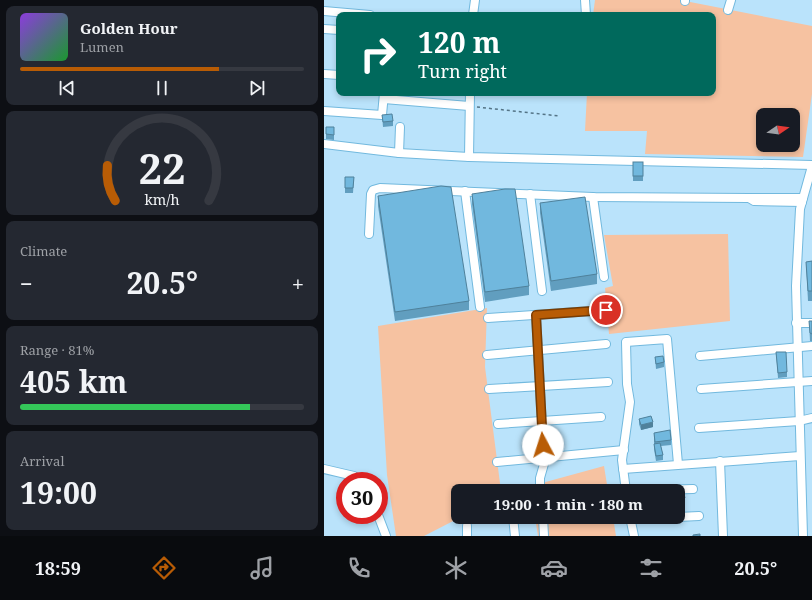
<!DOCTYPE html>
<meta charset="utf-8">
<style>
body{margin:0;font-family:"Noto Serif",serif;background:#242831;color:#f1f3f6;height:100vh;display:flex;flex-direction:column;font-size:15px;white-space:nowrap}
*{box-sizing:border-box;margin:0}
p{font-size:13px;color:#9ea1a6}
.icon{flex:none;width:22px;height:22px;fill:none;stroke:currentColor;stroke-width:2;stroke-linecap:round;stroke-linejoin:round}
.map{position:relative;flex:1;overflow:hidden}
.drawer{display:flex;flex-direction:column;gap:6px;padding:6px;background:#0d0f14;width:324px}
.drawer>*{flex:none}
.hud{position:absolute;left:12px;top:12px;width:380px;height:84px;border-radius:8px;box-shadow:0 2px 6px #0003;background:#00695c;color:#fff;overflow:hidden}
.needle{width:26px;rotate:77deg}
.buttons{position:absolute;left:432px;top:108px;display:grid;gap:8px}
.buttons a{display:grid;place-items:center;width:44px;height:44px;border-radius:8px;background:#171b24;box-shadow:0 2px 6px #0003;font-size:20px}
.speed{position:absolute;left:12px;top:472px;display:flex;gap:8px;font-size:20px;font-weight:700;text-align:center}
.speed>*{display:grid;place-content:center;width:52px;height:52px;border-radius:50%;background:#171b24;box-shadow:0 2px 6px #0003;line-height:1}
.speed .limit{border:6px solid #d22;background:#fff;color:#111}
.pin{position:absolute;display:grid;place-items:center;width:34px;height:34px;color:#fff;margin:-17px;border:2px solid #fff;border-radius:50%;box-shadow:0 1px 4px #0007}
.me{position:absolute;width:44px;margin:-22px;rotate:355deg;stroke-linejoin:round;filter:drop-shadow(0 0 3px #0008)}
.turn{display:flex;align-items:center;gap:14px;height:84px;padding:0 16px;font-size:18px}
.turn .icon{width:52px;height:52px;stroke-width:2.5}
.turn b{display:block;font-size:28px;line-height:34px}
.big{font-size:30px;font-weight:700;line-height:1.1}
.drawer .widget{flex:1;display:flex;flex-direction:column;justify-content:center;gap:6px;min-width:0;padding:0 14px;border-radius:8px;background:#242831}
.drawer .dial{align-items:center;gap:0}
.dial svg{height:104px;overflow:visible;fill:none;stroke:#363941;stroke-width:7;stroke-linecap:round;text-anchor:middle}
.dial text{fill:#f1f3f6;stroke:none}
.song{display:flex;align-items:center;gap:12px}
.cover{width:48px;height:48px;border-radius:6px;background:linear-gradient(135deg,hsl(270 70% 55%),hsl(130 70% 35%))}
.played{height:4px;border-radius:2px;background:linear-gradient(90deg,#b85c05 70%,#363941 70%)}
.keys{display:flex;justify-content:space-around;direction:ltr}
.heat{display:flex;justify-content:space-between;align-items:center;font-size:22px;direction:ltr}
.charge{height:6px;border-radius:3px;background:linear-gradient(90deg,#34c759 81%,#363941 0)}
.trip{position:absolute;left:127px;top:484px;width:234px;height:40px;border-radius:8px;background:#171b24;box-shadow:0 2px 6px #0003;font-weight:700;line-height:40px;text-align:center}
.menu{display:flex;height:64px;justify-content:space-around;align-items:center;background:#090b0e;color:#9ea1a6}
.menu .icon{width:28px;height:28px}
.menu .selected{color:#b85c05}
.menu b{font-size:18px;color:#f1f3f6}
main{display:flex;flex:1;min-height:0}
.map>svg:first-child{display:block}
</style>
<main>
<section class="drawer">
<div class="widget">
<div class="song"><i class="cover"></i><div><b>Golden Hour</b><p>Lumen</p></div></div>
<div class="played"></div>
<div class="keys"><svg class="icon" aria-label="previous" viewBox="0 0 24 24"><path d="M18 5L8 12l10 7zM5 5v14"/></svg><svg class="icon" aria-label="pause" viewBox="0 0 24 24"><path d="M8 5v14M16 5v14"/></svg><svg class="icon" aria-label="next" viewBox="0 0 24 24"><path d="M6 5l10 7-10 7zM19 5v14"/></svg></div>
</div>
<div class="widget dial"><svg viewBox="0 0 100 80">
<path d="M14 69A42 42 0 1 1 86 69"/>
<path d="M14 69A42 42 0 0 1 8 42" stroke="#b85c05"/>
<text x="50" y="56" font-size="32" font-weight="700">22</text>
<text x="50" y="72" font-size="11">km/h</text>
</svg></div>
<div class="widget"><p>Climate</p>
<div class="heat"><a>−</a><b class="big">20.5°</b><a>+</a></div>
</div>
<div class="widget"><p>Range · 81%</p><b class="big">405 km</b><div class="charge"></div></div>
<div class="widget"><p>Arrival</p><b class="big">19:00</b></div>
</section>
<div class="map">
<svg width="488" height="536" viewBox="0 0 488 536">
<rect width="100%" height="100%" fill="#bae3fb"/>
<!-- green -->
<g fill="#f6c2a1" fill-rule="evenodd">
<path d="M271 0H356L488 26V94L479 157 321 154 323 131H261L263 93H389V15H269ZM439 115H469V145H439Z"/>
<path d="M404 234 406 321 285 334 281 288 289 286 280 235Z"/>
<path d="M163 308 161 367 177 491H134V517H137L100 536H72L63 475 54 326Z"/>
<path d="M280 466 284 491H208L207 486Z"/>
<path d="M211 517H289L292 536H214Z"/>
</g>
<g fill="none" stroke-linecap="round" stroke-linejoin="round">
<!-- minor casing -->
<g stroke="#72b9de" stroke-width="10">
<g id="minor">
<path d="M261 0 262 15"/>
<path d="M361 1V0"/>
<path d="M404 10 407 0"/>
<path d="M0 11 46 15"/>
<path d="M149 15 151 0"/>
<path d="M0 29 15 30"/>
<path d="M0 74 15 75"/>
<path d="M60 99 145 106"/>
<path d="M0 111 58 115 60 93"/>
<path d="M0 144 75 153 145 157 488 165"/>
<path d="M75 153 76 127"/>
<path d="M145 157 146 93"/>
<path d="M141 191 156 307"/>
<path d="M206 194 218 291"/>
<path d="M269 197 280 277"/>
<path d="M478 202 430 201 425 198H479"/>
<path d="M45 234 47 194 49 190 56 188 269 197 425 198"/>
<path d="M212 315 220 464 216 478V491"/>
<path d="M164 318 282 310"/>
<path d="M472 323H488"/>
<path d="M163 355 282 344"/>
<path d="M376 356 488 346"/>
<path d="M165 389 284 382"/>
<path d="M377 389 488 381"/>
<path d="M174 424 277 417"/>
<path d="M375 428 475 421 488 418"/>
<path d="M396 461 399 536"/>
<path d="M173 462 300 450"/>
<path d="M0 469 30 476 36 481"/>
<path d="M299 469 476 456"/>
<path d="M302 491 298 460 306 402 303 384 302 342 343 339 354 464"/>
<path d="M302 491 369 489"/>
<path d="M54 515 62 536"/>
<path d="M189 517 191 536"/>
<path d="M219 517 220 536"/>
<path d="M306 517 310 536"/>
<path d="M354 517 375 516"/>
<path d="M306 519 347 517"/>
<path d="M143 526V536"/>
<path d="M479 536 472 286 476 209 488 166"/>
</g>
</g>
<!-- path -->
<path stroke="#547486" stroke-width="1.5" stroke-dasharray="3 3" stroke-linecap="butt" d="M153 107 235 116"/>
<!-- minor -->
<use href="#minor" stroke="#fff" stroke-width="8"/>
</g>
<!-- wall -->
<g fill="#619ebf">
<path d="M58 115 69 121V126L59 127Z"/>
<path d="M2 127H10V140L2 139Z"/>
<rect x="309" y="162" width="10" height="19"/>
<path d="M21 177H30L29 193H21Z"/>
<path d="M148 194 205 286V295L161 302 148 204Z"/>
<path d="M54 196 145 301V310L71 321 54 206Z"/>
<path d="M216 203 273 274V284L227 291 216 213Z"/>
<path d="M488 261V301H484L482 262Z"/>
<path d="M485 321H488V341H486Z"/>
<path d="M452 352 463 372V377L454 378Z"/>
<path d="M331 357 340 362V367L332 369Z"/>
<path d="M315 419 329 427 317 430 315 424Z"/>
<path d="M330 433 347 440V445L337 446 339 455V460L332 461 330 449Z"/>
<path d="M354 491 361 498V503L354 504Z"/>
</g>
<!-- shaded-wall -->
<path fill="#4f819b" d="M329 422V427L317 430V425Z"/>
<!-- building -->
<g fill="#71b8de" stroke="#4f819b">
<path d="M68 114 69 121 59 122 58 115Z"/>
<path d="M2 127H10V135L2 134Z"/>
<rect x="309" y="162" width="10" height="14"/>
<path d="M21 177H30L29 188H21Z"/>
<path d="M117 186 127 187 145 301 71 312 54 196Z"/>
<path d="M181 189H191L205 286 161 292 148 194Z"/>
<path d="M261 197 273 274 227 281 216 203Z"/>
<path d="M488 261V291H484L482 262Z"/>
<path d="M485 321H488V334L486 333Z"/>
<path d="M452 352H462L463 372 454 373Z"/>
<path d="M339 356 340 362 332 364 331 357Z"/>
<path d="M327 416 329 422 317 425 315 419Z"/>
<path d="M346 430 347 440 331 442 330 433Z"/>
<path d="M336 443 339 455 332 456 330 444Z"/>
<path d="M359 490 361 498 354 499V491H330Z"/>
<path d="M376 534V536H369V535Z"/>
</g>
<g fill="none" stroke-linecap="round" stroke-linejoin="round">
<!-- route casing -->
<g stroke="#783c03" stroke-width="10">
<path id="route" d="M219 445 212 315 282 310"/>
</g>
<!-- route -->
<use href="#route" stroke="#b85c05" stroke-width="7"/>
</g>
</svg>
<div class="buttons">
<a><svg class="needle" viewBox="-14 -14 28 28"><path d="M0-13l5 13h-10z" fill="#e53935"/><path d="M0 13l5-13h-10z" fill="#9ea1a6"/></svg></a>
</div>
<div class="speed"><div class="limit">30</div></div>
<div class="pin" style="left:282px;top:310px;background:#d93025"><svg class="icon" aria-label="arrive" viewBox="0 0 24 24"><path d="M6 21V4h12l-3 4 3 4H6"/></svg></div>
<svg class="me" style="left:219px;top:445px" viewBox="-20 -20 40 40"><circle r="19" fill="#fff"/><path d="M0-13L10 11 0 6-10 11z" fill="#b85c05"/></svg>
<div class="trip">19:00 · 1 min · 180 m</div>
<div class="hud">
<div class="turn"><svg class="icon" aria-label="right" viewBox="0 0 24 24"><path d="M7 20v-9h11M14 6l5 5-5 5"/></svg><div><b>120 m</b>Turn right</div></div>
</div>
</div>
</main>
<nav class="menu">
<b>18:59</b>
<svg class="icon selected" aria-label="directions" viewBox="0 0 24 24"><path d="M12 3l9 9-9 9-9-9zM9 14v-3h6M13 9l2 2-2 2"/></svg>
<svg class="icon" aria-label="music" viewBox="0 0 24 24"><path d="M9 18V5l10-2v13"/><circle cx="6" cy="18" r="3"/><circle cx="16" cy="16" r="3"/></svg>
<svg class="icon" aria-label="phone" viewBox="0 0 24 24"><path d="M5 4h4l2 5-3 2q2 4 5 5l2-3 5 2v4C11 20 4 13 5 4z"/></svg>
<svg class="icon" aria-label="climate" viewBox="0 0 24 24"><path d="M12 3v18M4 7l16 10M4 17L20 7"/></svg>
<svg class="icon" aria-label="car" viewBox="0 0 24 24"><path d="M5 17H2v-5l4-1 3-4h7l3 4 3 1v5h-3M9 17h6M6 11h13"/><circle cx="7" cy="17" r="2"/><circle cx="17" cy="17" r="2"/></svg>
<svg class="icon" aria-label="filters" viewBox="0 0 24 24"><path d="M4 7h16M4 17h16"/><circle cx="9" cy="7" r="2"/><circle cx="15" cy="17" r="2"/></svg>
<b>20.5°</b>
</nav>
